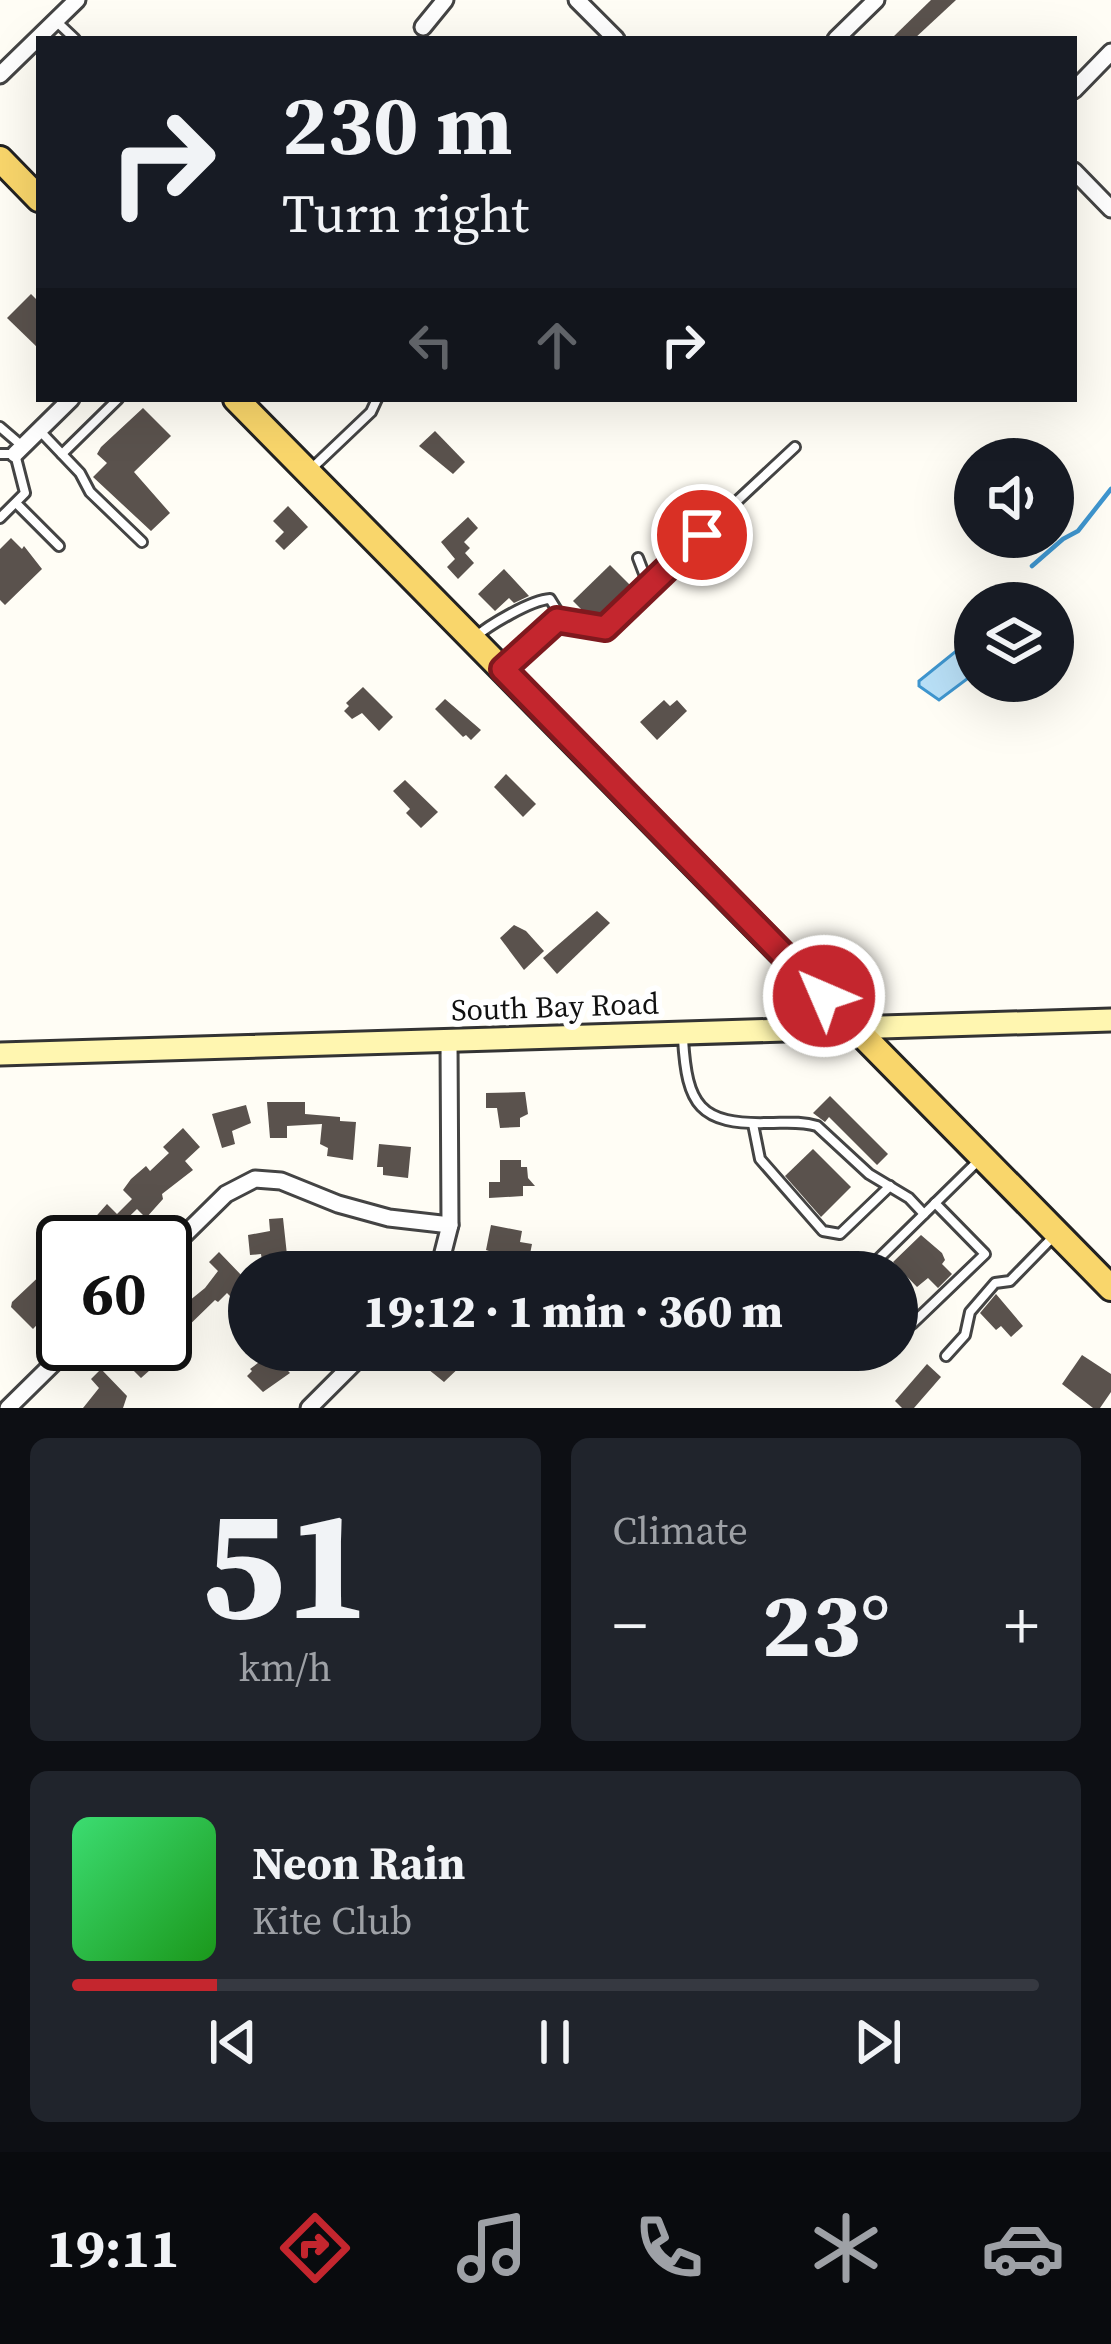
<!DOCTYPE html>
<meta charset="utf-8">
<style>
body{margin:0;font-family:"Source Serif 4",serif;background:#20242c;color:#f1f3f6;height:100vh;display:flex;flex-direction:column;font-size:45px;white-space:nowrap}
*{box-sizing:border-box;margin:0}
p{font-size:39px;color:#9ea1a6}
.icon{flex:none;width:66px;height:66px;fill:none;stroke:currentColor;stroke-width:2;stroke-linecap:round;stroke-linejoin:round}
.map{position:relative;height:1408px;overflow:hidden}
.drawer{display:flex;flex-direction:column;gap:30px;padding:30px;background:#0d0f14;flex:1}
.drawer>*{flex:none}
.top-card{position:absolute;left:36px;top:36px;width:1041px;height:366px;border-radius:0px;box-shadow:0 12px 48px #0002;background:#171b24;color:#f1f3f6;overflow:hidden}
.controls{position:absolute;left:954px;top:438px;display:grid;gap:24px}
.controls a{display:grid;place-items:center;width:120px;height:120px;border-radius:50%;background:#171b24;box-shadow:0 12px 48px #0002;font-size:60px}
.speed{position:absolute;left:36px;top:1215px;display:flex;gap:24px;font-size:60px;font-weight:700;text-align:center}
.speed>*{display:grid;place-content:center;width:156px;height:156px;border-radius:50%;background:#171b24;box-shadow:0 12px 48px #0002;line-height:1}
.speed .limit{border:6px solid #111;border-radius:18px;background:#fff;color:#111}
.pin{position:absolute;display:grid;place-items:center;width:102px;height:102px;color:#fff;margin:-51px;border:6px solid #fff;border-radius:50%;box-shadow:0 3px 12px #0007}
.me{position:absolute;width:132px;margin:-66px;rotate:315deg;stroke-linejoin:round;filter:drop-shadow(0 0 9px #0008)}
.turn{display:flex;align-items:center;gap:42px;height:252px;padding:0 48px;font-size:54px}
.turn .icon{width:156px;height:156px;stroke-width:2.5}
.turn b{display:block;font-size:84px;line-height:102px}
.lanes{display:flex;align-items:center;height:114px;padding:0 48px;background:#0003;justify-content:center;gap:60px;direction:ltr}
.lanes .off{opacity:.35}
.big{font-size:90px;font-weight:800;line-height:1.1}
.drawer .tile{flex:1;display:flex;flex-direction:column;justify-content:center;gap:18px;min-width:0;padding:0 42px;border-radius:18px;background:#20242c}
.drawer .dial{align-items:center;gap:0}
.dial b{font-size:156px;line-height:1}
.song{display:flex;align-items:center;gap:36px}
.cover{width:144px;height:144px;border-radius:18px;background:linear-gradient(135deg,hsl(140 70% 55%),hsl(120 70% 35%))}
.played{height:12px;border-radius:6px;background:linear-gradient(90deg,#c4262e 15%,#363941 15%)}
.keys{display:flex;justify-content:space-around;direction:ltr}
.heat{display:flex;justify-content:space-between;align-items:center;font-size:66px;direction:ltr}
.drawer .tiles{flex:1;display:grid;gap:30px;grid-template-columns:1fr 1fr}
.tile:last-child{grid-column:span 2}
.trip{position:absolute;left:228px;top:1251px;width:690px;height:120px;border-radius:60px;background:#171b24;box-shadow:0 12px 48px #0002;font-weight:800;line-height:120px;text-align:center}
.tab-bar{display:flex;height:192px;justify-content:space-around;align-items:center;background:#090b0e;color:#9ea1a6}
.tab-bar .icon{width:84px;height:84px}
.tab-bar .active{color:#c4262e}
.tab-bar b{font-size:54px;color:#f1f3f6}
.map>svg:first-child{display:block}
</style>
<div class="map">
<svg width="1111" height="1408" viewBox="0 0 1111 1408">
<rect width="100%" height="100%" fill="#fffdf5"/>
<!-- water -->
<path fill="#b9e0f7" stroke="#3f96cf" stroke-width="3" d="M975 627V673L939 700 919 686V681L965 644Z"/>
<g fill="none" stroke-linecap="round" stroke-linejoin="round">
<!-- stream -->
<path stroke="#3f96cf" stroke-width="4.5" d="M1032 566 1063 539 1078 531 1111 489"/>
</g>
<!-- building -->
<g fill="#5a524d">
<path d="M931 0H956L914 39H891Z"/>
<path d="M31 294 39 302V349L7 318Z"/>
<path d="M143 408 171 436 134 472 170 513 151 531 93 477 107 463 97 454 101 447Z"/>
<path d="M435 431 465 462 453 474 419 446Z"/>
<path d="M288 506 308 527 284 550 275 541 284 532 273 521Z"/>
<path d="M468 517 478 528 464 542 470 548 465 553 474 563 458 579 447 567 455 559 441 542Z"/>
<path d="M11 538 22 549 24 546 42 569 5 605 0 600V549Z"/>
<path d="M610 565 631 586 600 619 589 617 573 601Z"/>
<path d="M504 569 529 596 514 603 509 598 495 611 478 594Z"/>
<path d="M363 687 393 717 379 731 362 713 352 719 344 711 349 706 346 703Z"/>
<path d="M445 699 481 730 471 740 466 735 463 737 435 709Z"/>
<path d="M664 700 670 706 677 700 687 711 657 740 640 722Z"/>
<path d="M506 774 536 804 523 817 494 787Z"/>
<path d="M405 780 438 812 421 828 406 813 410 809 393 791Z"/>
<path d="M597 911 610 923 557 974 543 958Z"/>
<path d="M514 925 526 931 544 951 524 970 500 938Z"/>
<path d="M525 1092 528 1114 520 1118V1127L500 1128 497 1108H486V1093Z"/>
<path d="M830 1096 888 1154 877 1165 829 1117 825 1122 813 1113Z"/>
<path d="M267 1102H305V1114L340 1117V1121L356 1122 353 1160 327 1156 328 1148 320 1144 322 1124 287 1126V1138H270Z"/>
<path d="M246 1105 251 1123 232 1131 235 1144 222 1148 212 1114Z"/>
<path d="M183 1128 200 1147 185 1161 193 1170 162 1194 163 1199 146 1218 137 1209 109 1236 115 1242H73L107 1204 117 1214 132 1199 123 1190 131 1179 146 1166 150 1171 169 1153 163 1147Z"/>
<path d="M379 1144 411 1147 408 1178 383 1175V1167H377Z"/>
<path d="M813 1149 851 1187 821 1217 785 1176Z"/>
<path d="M500 1160H521V1167H527L528 1178 535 1186H523V1196L489 1198V1182H500Z"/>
<path d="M283 1218 287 1255 262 1261 261 1254 250 1255 248 1235 270 1231 269 1219Z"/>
<path d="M491 1225 522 1231 520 1242 532 1244 528 1264 491 1257 492 1252 486 1250Z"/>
<path d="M921 1235 942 1253 945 1260 942 1264 952 1274 938 1288 928 1278 917 1287 893 1262Z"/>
<path d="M63 1242V1287L45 1305 51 1310 33 1329 11 1307 12 1302 47 1269 40 1262Z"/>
<path d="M219 1252 245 1279 238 1286 242 1289 232 1298 227 1293 218 1302 215 1300 177 1337 165 1325V1307L179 1292 189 1301 205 1288 218 1271 209 1262Z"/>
<path d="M996 1294 1023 1326 1011 1337 1001 1326 996 1330 980 1313Z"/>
<path d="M143 1344H171L164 1350 168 1354 141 1378 127 1364Z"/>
<path d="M416 1350H460L452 1358 465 1362 444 1382 418 1361 423 1356Z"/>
<path d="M271 1353 290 1373 263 1392 247 1376 252 1371 250 1369Z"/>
<path d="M1082 1355 1111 1374V1392L1100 1408H1093L1062 1384Z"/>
<path d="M927 1364 941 1377 914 1408H902L895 1401Z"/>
<path d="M101 1369 127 1396 123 1408H83L99 1388 91 1379Z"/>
</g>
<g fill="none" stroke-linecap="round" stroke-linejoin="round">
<!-- lane casing -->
<g stroke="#444" stroke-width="14">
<g id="lane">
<path d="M57 22 75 39"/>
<path d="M0 427 21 445"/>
<path d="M40 431 80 473 90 492 142 542"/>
<path d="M0 454H15L25 493 0 518"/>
<path d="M62 454 118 399"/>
<path d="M309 471 371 412 377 399"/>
<path d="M16 503 59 546"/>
<path d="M648 584 795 447"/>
<path d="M474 638C489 625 531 600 550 599L563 620"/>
<path d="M504 668 557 620 605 628 648 584 638 558"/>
<path d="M683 1039C687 1105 699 1125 769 1123 785 1123 801 1121 817 1126L869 1174 909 1198 924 1214"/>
<path d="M753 1124 760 1159 823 1231 840 1234 890 1186"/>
<path d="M865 1272 977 1162"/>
<path d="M897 1309 912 1324 985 1254 935 1203"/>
<path d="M946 1356 965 1335 970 1312 995 1283 1010 1281 1052 1238"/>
</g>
</g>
<!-- street casing -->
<g stroke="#444" stroke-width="21">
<g id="street">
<path d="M577 0 616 39"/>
<path d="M423 27 445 0"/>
<path d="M836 39 876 0"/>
<path d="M0 75 77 0"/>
<path d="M1074 90 1111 52"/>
<path d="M1074 171 1111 209"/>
<path d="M15 454 71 399"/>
<path d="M165 1254 226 1194 255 1179 281 1181 338 1204 389 1218 450 1225"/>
<path d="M438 1272 450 1225 449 1041"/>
<path d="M8 1408 73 1344"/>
<path d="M309 1408 367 1350"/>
</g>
</g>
<!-- secondary casing -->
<g stroke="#333" stroke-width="27">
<path id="secondary" d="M0 1054 1111 1020"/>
</g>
<!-- primary casing -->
<g stroke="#222" stroke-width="30">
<g id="primary">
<path d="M0 159 39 199"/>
<path d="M236 399 1111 1288"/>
</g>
</g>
<!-- lane -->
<use href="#lane" stroke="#fff" stroke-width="8"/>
<!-- street -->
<use href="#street" stroke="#fff" stroke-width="15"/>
<!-- secondary -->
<use href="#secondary" stroke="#fff6b0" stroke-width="21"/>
<!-- primary -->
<use href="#primary" stroke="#f9d66b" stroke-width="24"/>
</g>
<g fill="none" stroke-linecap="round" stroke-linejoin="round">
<!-- route casing -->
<g stroke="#7f191e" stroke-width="30">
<path id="route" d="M702 535 605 628 557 620 503 669 824 996"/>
</g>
<!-- route -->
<use href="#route" stroke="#c4262e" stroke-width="21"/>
</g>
<g text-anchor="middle" stroke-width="12" stroke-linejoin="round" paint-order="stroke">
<!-- street labels -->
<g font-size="30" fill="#111" stroke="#fff">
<text transform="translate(555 1007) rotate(-2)" y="10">South Bay Road</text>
</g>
</g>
</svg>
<div class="controls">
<a><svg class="icon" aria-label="sound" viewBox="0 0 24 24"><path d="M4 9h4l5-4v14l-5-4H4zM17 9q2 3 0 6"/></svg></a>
<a><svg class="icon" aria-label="layers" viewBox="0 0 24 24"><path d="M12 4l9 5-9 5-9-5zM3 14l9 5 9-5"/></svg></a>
</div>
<div class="speed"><div class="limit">60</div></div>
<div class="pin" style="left:702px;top:535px;background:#d93025"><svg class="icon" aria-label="arrive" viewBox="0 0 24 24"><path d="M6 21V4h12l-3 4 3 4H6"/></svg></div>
<svg class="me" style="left:824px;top:996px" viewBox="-20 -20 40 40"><circle r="17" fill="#c4262e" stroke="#fff" stroke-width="3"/><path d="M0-11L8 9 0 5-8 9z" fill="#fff"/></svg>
<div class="trip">19:12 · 1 min · 360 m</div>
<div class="top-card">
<div class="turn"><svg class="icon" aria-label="right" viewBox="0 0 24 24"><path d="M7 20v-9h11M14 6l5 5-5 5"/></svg><div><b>230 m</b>Turn right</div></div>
<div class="lanes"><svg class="icon off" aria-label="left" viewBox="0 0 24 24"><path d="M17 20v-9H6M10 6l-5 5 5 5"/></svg><svg class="icon off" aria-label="ahead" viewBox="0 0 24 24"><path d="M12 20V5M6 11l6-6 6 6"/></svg><svg class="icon" aria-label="right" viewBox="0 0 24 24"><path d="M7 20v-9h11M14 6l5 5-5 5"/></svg></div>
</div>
</div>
<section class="drawer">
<div class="tiles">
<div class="tile dial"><b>51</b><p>km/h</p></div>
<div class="tile"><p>Climate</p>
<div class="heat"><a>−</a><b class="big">23°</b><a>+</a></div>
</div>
<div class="tile">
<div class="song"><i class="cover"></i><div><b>Neon Rain</b><p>Kite Club</p></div></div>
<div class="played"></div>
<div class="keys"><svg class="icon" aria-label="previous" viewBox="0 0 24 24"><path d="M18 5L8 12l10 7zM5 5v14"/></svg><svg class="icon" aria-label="pause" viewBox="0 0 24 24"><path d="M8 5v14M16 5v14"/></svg><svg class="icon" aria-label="next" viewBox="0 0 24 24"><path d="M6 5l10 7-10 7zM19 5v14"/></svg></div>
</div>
</div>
</section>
<nav class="tab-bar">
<b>19:11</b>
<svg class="icon active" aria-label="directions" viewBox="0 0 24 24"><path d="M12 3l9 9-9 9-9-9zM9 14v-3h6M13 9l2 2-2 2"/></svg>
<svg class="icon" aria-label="music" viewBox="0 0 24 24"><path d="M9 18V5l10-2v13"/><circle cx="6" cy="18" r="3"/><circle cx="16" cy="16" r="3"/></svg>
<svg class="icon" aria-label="phone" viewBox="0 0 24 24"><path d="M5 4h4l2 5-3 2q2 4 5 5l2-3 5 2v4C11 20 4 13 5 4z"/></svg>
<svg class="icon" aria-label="climate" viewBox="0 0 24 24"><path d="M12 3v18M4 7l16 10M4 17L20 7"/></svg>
<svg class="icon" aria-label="car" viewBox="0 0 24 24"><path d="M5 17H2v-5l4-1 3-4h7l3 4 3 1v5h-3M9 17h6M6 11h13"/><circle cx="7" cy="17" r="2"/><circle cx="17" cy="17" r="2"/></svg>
</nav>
